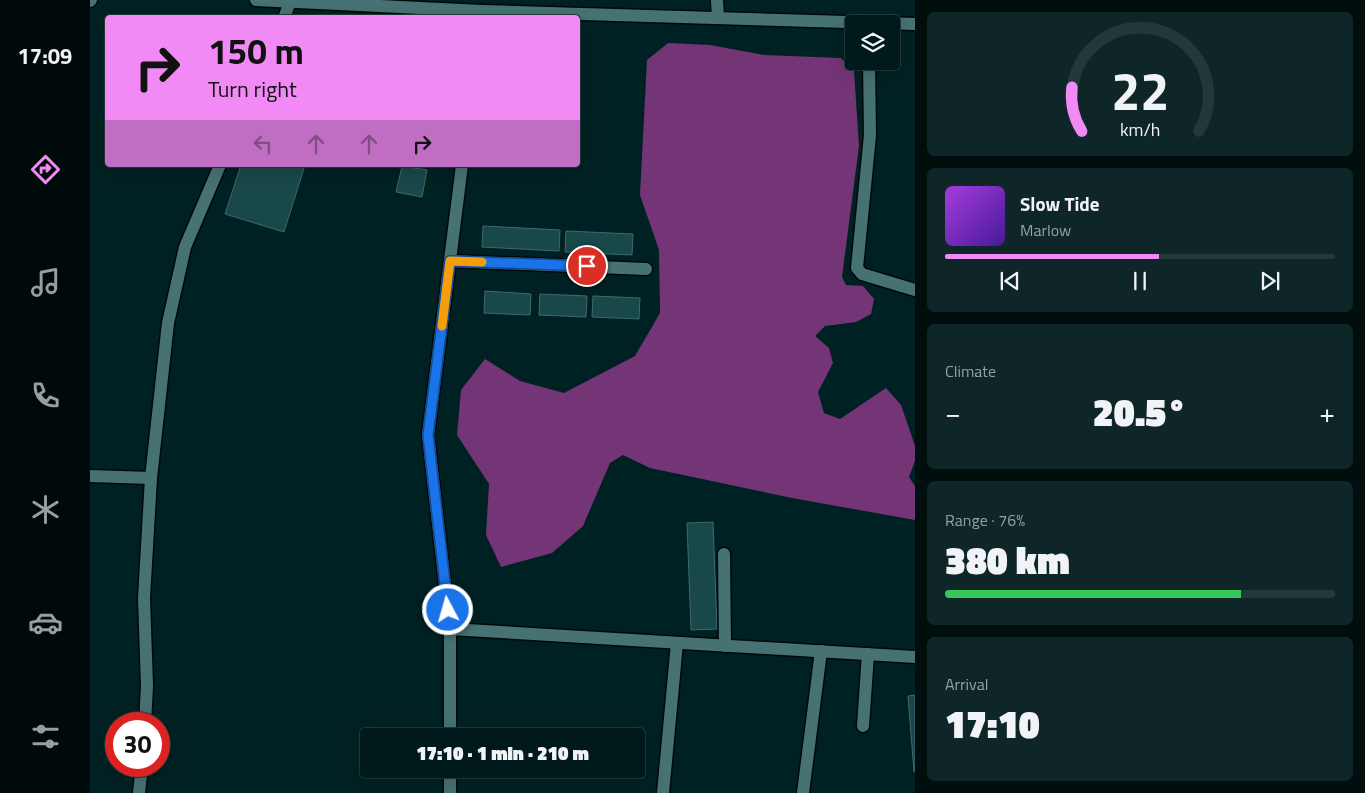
<!DOCTYPE html>
<meta charset="utf-8">
<style>
body{margin:0;font-family:"Titillium Web",sans-serif;background:#0e2627;color:#f1f3f6;height:100vh;display:flex;flex-direction:column;font-size:19px;white-space:nowrap}
*{box-sizing:border-box;margin:0}
p{font-size:16px;color:#95a0a2}
.icon{flex:none;width:28px;height:28px;fill:none;stroke:currentColor;stroke-width:2;stroke-linecap:round;stroke-linejoin:round}
.map{position:relative;flex:1;overflow:hidden}
.drawer{display:flex;flex-direction:column;gap:12px;padding:12px;background:#000e0e;width:450px}
.drawer>*{flex:none}
.guide{position:absolute;left:15px;top:15px;width:475px;height:152px;border-radius:5px;box-shadow:0 5px 20px #0002,0 0 0 1px #223839;background:#f18af4;color:#111;overflow:hidden}
.buttons{position:absolute;left:755px;top:15px;display:grid;gap:10px}
.buttons a{display:grid;place-items:center;width:55px;height:55px;border-radius:5px;background:#00191a;box-shadow:0 5px 20px #0002,0 0 0 1px #223839;font-size:25px}
.speed{position:absolute;left:15px;top:712px;display:flex;gap:10px;font-size:25px;font-weight:700;text-align:center}
.speed>*{display:grid;place-content:center;width:65px;height:65px;border-radius:50%;background:#00191a;box-shadow:0 5px 20px #0002,0 0 0 1px #223839;line-height:1}
.speed .limit{border:8px solid #d22;background:#fff;color:#111}
.pin{position:absolute;display:grid;place-items:center;width:42px;height:42px;color:#fff;margin:-21px;border:2px solid #fff;border-radius:50%;box-shadow:0 1px 5px #0007}
.me{position:absolute;width:55px;margin:-28px;rotate:354deg;stroke-linejoin:round;filter:drop-shadow(0 0 4px #0008)}
.turn{display:flex;align-items:center;gap:18px;height:105px;padding:0 20px;font-size:22px}
.turn .icon{width:65px;height:65px;stroke-width:2.5}
.turn b{display:block;font-size:35px;line-height:42px}
.lanes{display:flex;align-items:center;height:48px;padding:0 20px;background:#0003;justify-content:center;gap:25px;direction:ltr}
.lanes .off{opacity:.35}
.big{font-size:38px;font-weight:800;line-height:1.1}
.drawer .tile{flex:1;display:flex;flex-direction:column;justify-content:center;gap:8px;min-width:0;padding:0 18px;border-radius:8px;background:#0e2627}
.drawer .dial{align-items:center;gap:0}
.dial svg{height:130px;overflow:visible;fill:none;stroke:#223839;stroke-width:7;stroke-linecap:round;text-anchor:middle}
.dial text{fill:#f1f3f6;stroke:none}
.song{display:flex;align-items:center;gap:15px}
.cover{width:60px;height:60px;border-radius:8px;background:linear-gradient(135deg,hsl(280 70% 55%),hsl(260 70% 35%))}
.played{height:5px;border-radius:2px;background:linear-gradient(90deg,#f18af4 55%,#223839 55%)}
.keys{display:flex;justify-content:space-around;direction:ltr}
.heat{display:flex;justify-content:space-between;align-items:center;font-size:28px;direction:ltr}
.charge{height:8px;border-radius:4px;background:linear-gradient(90deg,#34c759 76%,#223839 0)}
.trip{position:absolute;left:270px;top:728px;width:285px;height:50px;border-radius:5px;background:#00191a;box-shadow:0 5px 20px #0002,0 0 0 1px #223839;font-weight:800;line-height:50px;text-align:center}
main{display:flex;flex:1;min-height:0}
.menu{display:flex;flex-direction:column;width:90px;justify-content:space-around;align-items:center;background:#000a0a;color:#95a0a2}
.menu .icon{width:35px;height:35px}
.menu .selected{color:#f18af4}
.menu b{font-size:22px;color:#f1f3f6}
.map>svg:first-child{display:block}
</style>
<main>
<nav class="menu">
<b>17:09</b>
<svg class="icon selected" aria-label="directions" viewBox="0 0 24 24"><path d="M12 3l9 9-9 9-9-9zM9 14v-3h6M13 9l2 2-2 2"/></svg>
<svg class="icon" aria-label="music" viewBox="0 0 24 24"><path d="M9 18V5l10-2v13"/><circle cx="6" cy="18" r="3"/><circle cx="16" cy="16" r="3"/></svg>
<svg class="icon" aria-label="phone" viewBox="0 0 24 24"><path d="M5 4h4l2 5-3 2q2 4 5 5l2-3 5 2v4C11 20 4 13 5 4z"/></svg>
<svg class="icon" aria-label="climate" viewBox="0 0 24 24"><path d="M12 3v18M4 7l16 10M4 17L20 7"/></svg>
<svg class="icon" aria-label="car" viewBox="0 0 24 24"><path d="M5 17H2v-5l4-1 3-4h7l3 4 3 1v5h-3M9 17h6M6 11h13"/><circle cx="7" cy="17" r="2"/><circle cx="17" cy="17" r="2"/></svg>
<svg class="icon" aria-label="filters" viewBox="0 0 24 24"><path d="M4 7h16M4 17h16"/><circle cx="9" cy="7" r="2"/><circle cx="15" cy="17" r="2"/></svg>
</nav>
<div class="map">
<svg width="825" height="793" viewBox="0 0 825 793">
<rect width="100%" height="100%" fill="#002123"/>
<!-- forest -->
<path fill="#743576" d="M578 43 620 45 674 55 751 58 764 71 769 146 752 277 756 285 773 286 784 299 781 314 766 322 735 326 725 336 739 348 743 363 728 392 734 413 750 419 796 388 811 405 825 446V461L819 477 825 486V520L702 498 560 468 533 455 520 463 493 526 462 553 411 567 396 535 399 484 367 435 371 390 395 359 430 381 474 393 545 356 570 313 569 250 550 195 557 60Z"/>
<!-- building -->
<g fill="#19484a" stroke="#3f6a6c">
<path d="M151 165H215L194 232 135 214Z"/>
<path d="M312 166 337 170 332 197 306 192Z"/>
<path d="M393 226 470 230 469 251 392 247Z"/>
<path d="M476 231 543 234 542 255 475 252Z"/>
<path d="M395 291 441 294 440 315 394 313Z"/>
<path d="M450 294 497 296 496 317 449 315Z"/>
<path d="M503 296 550 298 549 319 502 317Z"/>
<path d="M623 522 627 629 601 630 597 523Z"/>
<path d="M825 695V772H824L818 696Z"/>
</g>
<g fill="none" stroke-linecap="round" stroke-linejoin="round">
<!-- minor casing -->
<g stroke="#00090a" stroke-width="15">
<g id="minor">
<path d="M166 0 392 11 825 24"/>
<path d="M627 0 628 18"/>
<path d="M0 1 1 0"/>
<path d="M194 18 200 2"/>
<path d="M779 61 780 135 767 268 772 274 825 290"/>
<path d="M372 165 338 435 360 629 825 657"/>
<path d="M360 261 556 269"/>
<path d="M0 476 61 478"/>
<path d="M634 554 635 646"/>
<path d="M55 724 57 686 54 598 61 478 78 323 95 247 130 165"/>
<path d="M773 726 778 654"/>
<path d="M360 736V629"/>
<path d="M49 793 52 766"/>
<path d="M360 793V769"/>
<path d="M573 793 587 643"/>
<path d="M713 793 731 651"/>
</g>
</g>
<!-- minor -->
<use href="#minor" stroke="#467274" stroke-width="12"/>
</g>
<g fill="none" stroke-linecap="round" stroke-linejoin="round">
<!-- route casing -->
<g stroke="#114b97" stroke-width="12">
<path id="route" d="M358 610 338 435 360 261 497 266"/>
</g>
<!-- route -->
<use href="#route" stroke="#1a73e8" stroke-width="9"/>
<!-- slow -->
<path stroke="#f59e0b" stroke-width="9" d="M352 326 360 261 392 262"/>
</g>
</svg>
<div class="buttons">
<a><svg class="icon" aria-label="layers" viewBox="0 0 24 24"><path d="M12 4l9 5-9 5-9-5zM3 14l9 5 9-5"/></svg></a>
</div>
<div class="speed"><div class="limit">30</div></div>
<div class="pin" style="left:497px;top:266px;background:#d93025"><svg class="icon" aria-label="arrive" viewBox="0 0 24 24"><path d="M6 21V4h12l-3 4 3 4H6"/></svg></div>
<svg class="me" style="left:358px;top:610px" viewBox="-20 -20 40 40"><circle r="17" fill="#1a73e8" stroke="#fff" stroke-width="3"/><path d="M0-11L8 9 0 5-8 9z" fill="#fff"/></svg>
<div class="trip">17:10 · 1 min · 210 m</div>
<div class="guide">
<div class="turn"><svg class="icon" aria-label="right" viewBox="0 0 24 24"><path d="M7 20v-9h11M14 6l5 5-5 5"/></svg><div><b>150 m</b>Turn right</div></div>
<div class="lanes"><svg class="icon off" aria-label="left" viewBox="0 0 24 24"><path d="M17 20v-9H6M10 6l-5 5 5 5"/></svg><svg class="icon off" aria-label="ahead" viewBox="0 0 24 24"><path d="M12 20V5M6 11l6-6 6 6"/></svg><svg class="icon off" aria-label="ahead" viewBox="0 0 24 24"><path d="M12 20V5M6 11l6-6 6 6"/></svg><svg class="icon" aria-label="right" viewBox="0 0 24 24"><path d="M7 20v-9h11M14 6l5 5-5 5"/></svg></div>
</div>
</div>
<section class="drawer">
<div class="tile dial"><svg viewBox="0 0 100 80">
<path d="M14 69A42 42 0 1 1 86 69"/>
<path d="M14 69A42 42 0 0 1 8 42" stroke="#f18af4"/>
<text x="50" y="56" font-size="32" font-weight="700">22</text>
<text x="50" y="72" font-size="11">km/h</text>
</svg></div>
<div class="tile">
<div class="song"><i class="cover"></i><div><b>Slow Tide</b><p>Marlow</p></div></div>
<div class="played"></div>
<div class="keys"><svg class="icon" aria-label="previous" viewBox="0 0 24 24"><path d="M18 5L8 12l10 7zM5 5v14"/></svg><svg class="icon" aria-label="pause" viewBox="0 0 24 24"><path d="M8 5v14M16 5v14"/></svg><svg class="icon" aria-label="next" viewBox="0 0 24 24"><path d="M6 5l10 7-10 7zM19 5v14"/></svg></div>
</div>
<div class="tile"><p>Climate</p>
<div class="heat"><a>−</a><b class="big">20.5°</b><a>+</a></div>
</div>
<div class="tile"><p>Range · 76%</p><b class="big">380 km</b><div class="charge"></div></div>
<div class="tile"><p>Arrival</p><b class="big">17:10</b></div>
</section>
</main>
